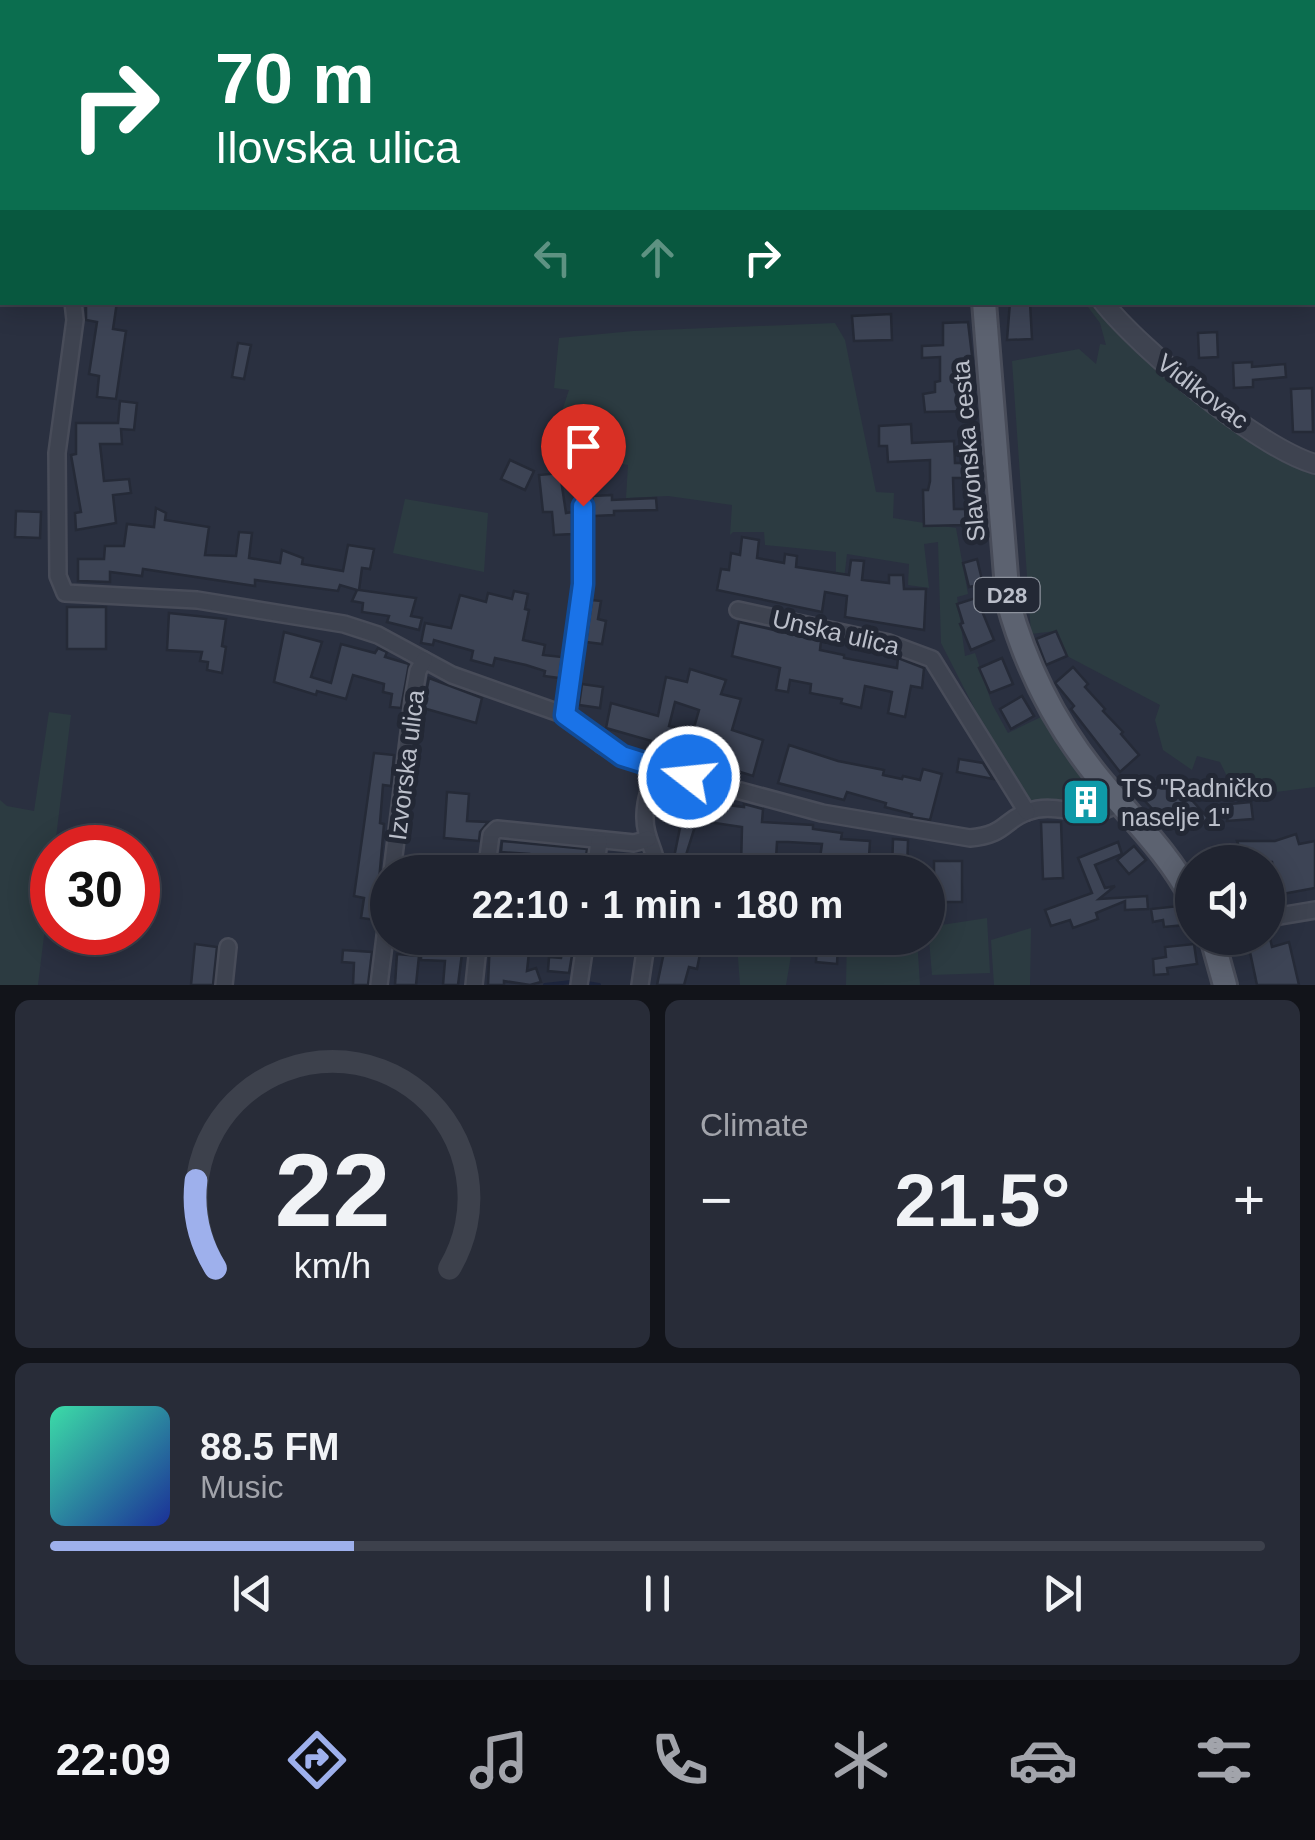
<!DOCTYPE html>
<meta charset="utf-8">
<style>
body{margin:0;font-family:Arial,sans-serif;background:#282c38;color:#f1f3f6;height:100vh;display:flex;flex-direction:column;font-size:38px;white-space:nowrap}
*{box-sizing:border-box;margin:0}
p{font-size:32px;color:#a2a4ab}
.icon{flex:none;width:55px;height:55px;fill:none;stroke:currentColor;stroke-width:2;stroke-linecap:round;stroke-linejoin:round}
.map{position:relative;height:985px;overflow:hidden}
.details{display:flex;flex-direction:column;gap:15px;padding:15px;background:#12141a;flex:1}
.details>*{flex:none}
.hud{position:absolute;left:0px;top:0px;width:1315px;height:305px;box-shadow:0 5px 25px #0003,0 0 0 2px #3d414c;background:#0b6e4f;color:#fff;overflow:hidden}
.fabs{position:absolute;left:1175px;top:845px;display:grid;gap:20px}
.fabs a{display:grid;place-items:center;width:110px;height:110px;border-radius:50%;background:#202430;box-shadow:0 5px 25px #0003,0 0 0 2px #3d414c;font-size:50px}
.speed{position:absolute;left:30px;top:825px;display:flex;gap:20px;font-size:50px;font-weight:700;text-align:center}
.speed>*{display:grid;place-content:center;width:130px;height:130px;border-radius:50%;background:#202430;box-shadow:0 5px 25px #0003,0 0 0 2px #3d414c;line-height:1}
.speed .limit{border:15px solid #d22;background:#fff;color:#111}
.pin{position:absolute;display:grid;place-items:center;width:85px;height:85px;color:#fff;margin:-102px -42px;border-radius:50% 50% 50% 0;rotate:-45deg;box-shadow:0 0 10px #0007}
.pin .icon{rotate:45deg}
.me{position:absolute;width:110px;margin:-55px;rotate:286deg;stroke-linejoin:round;filter:drop-shadow(0 0 8px #0008)}
.turn{display:flex;align-items:center;gap:35px;height:210px;padding:0 50px;font-size:45px}
.turn .icon{width:130px;height:130px;stroke-width:2.5}
.turn b{display:block;font-size:70px;line-height:85px}
.lanes{display:flex;align-items:center;height:95px;padding:0 50px;background:#0003;justify-content:center;gap:50px;direction:ltr}
.lanes .off{opacity:.35}
.big{font-size:75px;font-weight:700;line-height:1.1}
.details .tile{flex:1;display:flex;flex-direction:column;justify-content:center;gap:15px;min-width:0;padding:0 35px;border-radius:15px;background:#282c38}
.details .dial{align-items:center;gap:0}
.dial svg{height:260px;overflow:visible;fill:none;stroke:#3d414c;stroke-width:7;stroke-linecap:round;text-anchor:middle}
.dial text{fill:#f1f3f6;stroke:none}
.song{display:flex;align-items:center;gap:30px}
.cover{width:120px;height:120px;border-radius:15px;background:linear-gradient(135deg,hsl(160 70% 55%),hsl(230 70% 35%))}
.played{height:10px;border-radius:5px;background:linear-gradient(90deg,#9eb0ec 25%,#3d414c 25%)}
.keys{display:flex;justify-content:space-around;direction:ltr}
.heat{display:flex;justify-content:space-between;align-items:center;font-size:55px;direction:ltr}
.details .tiles{flex:1;display:grid;gap:15px;grid-template-columns:1fr 1fr}
.tile:last-child{grid-column:span 2}
.trip{position:absolute;left:370px;top:855px;width:575px;height:100px;border-radius:50px;background:#202430;box-shadow:0 5px 25px #0003,0 0 0 2px #3d414c;font-weight:700;line-height:100px;text-align:center}
.tab-bar{display:flex;height:160px;justify-content:space-around;align-items:center;background:#0d0e13;color:#a2a4ab}
.tab-bar .icon{width:70px;height:70px}
.tab-bar .current{color:#9eb0ec}
.tab-bar b{font-size:45px;color:#f1f3f6}
.map>svg:first-child{display:block}
</style>
<div class="map">
<svg width="1315" height="985" viewBox="0 0 1315 985">
<rect width="100%" height="100%" fill="#2a3040"/>
<!-- green -->
<g fill="#2c3b41">
<path d="M1085 303H1103L1214 402 1315 464V787L1237 797 1220 762 1197 756 1192 770 1163 750 1155 720 1160 705 1067 656 1056 631 1031 634 1012 361 1079 349 1096 364 1100 344 1106 345 1100 323Z"/>
<path d="M835 323 845 340 876 492 894 493 893 518 956 528 968 594 957 597 965 656 975 653 992 704 1008 733 1041 717 1104 803 1088 809 1031 801 990 739 941 643 938 542 924 544 929 588 908 585 909 564 847 554 843 588H836V552L765 545 764 532H733L730 535 732 505 668 496 626 498 628 465 548 453 569 390 554 388 559 338 633 331Z"/>
<path d="M405 499 488 513 484 572 393 553Z"/>
<path d="M49 712 71 715 38 985H0V800L7 806 34 811Z"/>
<path d="M987 918 990 973 932 975 928 927Z"/>
<path d="M1031 928 1030 985H994L991 940Z"/>
<path d="M847 938H917L920 985H846Z"/>
<path d="M737 945 791 956 786 985H740Z"/>
</g>
<g fill="none" stroke-linecap="round" stroke-linejoin="round">
<!-- stream -->
<g stroke="#1e263d" stroke-width="4">
<path d="M587 983 599 985"/>
<path d="M545 985 571 982"/>
</g>
</g>
<!-- building -->
<g fill="#3d4455" stroke="#252a37" stroke-width="2.5" fill-rule="evenodd">
<path d="M86 302H117L113 329 126 331 116 399 97 397 99 376 89 374 97 322 86 320Z"/>
<path d="M1010 302H1030L1032 339 1007 340Z"/>
<path d="M891 314 892 340 854 341 852 316Z"/>
<path d="M968 322 976 389 972 390 973 411 925 412 923 394 935 392V382L940 381V357L922 358V346L943 345V323Z"/>
<path d="M1217 332 1218 357 1199 358 1198 333Z"/>
<path d="M238 343 251 345 244 379 232 377Z"/>
<path d="M1252 362V367L1285 364 1286 377 1253 380V387L1234 388 1233 363Z"/>
<path d="M1312 388 1313 432H1293L1291 389Z"/>
<path d="M120 401 137 403 134 430 121 429 122 444H100L104 481 129 479 131 493 113 495 116 523 76 530 75 513 81 512 71 455 76 454V423H118Z"/>
<path d="M911 424 912 443 954 441 955 463H966L967 478H953L954 509H965L966 525 924 526 923 490H928L930 481V460L888 462 887 446H879V426Z"/>
<path d="M510 460 534 471 525 490 501 479Z"/>
<path d="M560 473 566 513 572 512V534L554 535 552 512H543L539 475Z"/>
<path d="M612 495V500L656 498 657 510 614 511V515L594 516 592 496Z"/>
<path d="M156 508 166 513 165 520 209 527 205 555 236 556 239 532 252 533 249 558 280 563 282 550 303 558 302 564 343 571 348 545 374 549 370 569 362 568 359 590 416 598 411 616 422 618 419 630 387 622 389 616 362 612 363 603 352 601 357 590 340 585 338 591 255 580V586L143 569 142 576 110 572V582L78 581V559H104L105 546H124L127 524 154 527Z"/>
<path d="M16 511 41 512 40 538 15 537Z"/>
<path d="M742 537 759 540 757 558 784 563 785 554 797 556 796 567 849 575 851 560 864 561 862 580 889 583V575H903L904 589H926L924 630 845 617 847 596 825 592 822 612 717 590 721 569 729 570 731 553 740 555Z"/>
<path d="M977 559 983 584 969 587 963 563Z"/>
<path d="M514 591 528 594 525 609 529 610 523 640 545 645 543 655 562 657 559 678 544 676 545 671 526 665 495 658 493 666 471 660 473 651 434 640 433 645 421 643 425 623 451 628 460 595 486 602 488 593 512 599Z"/>
<path d="M982 596 986 610 982 611 994 640 971 650 960 624 963 623 957 604Z"/>
<path d="M592 600 601 601 598 619 606 621 602 644 586 642Z"/>
<rect x="67" y="607" width="39" height="42"/>
<path d="M169 613 226 619 222 646 226 647 222 673 207 670 208 662 200 661 202 652 167 650Z"/>
<path d="M739 622 821 641 820 650 844 655V658L897 668 898 658 924 668 922 688 911 686 905 717 888 713 892 692 865 686 861 708 841 703 842 699 810 693 811 684 790 680 788 692 776 690 780 668 732 656Z"/>
<path d="M1056 631 1067 656 1046 665 1036 639Z"/>
<path d="M284 632 322 642 311 677 331 683 341 644 375 653 378 648 387 652 385 657 409 664 401 708 390 707 392 694 383 692 384 684 353 675 346 699 317 691 316 695 274 682Z"/>
<path d="M1002 658 1013 684 990 693 979 668Z"/>
<path d="M1073 667 1088 684 1085 687 1105 709 1103 711 1123 732 1121 734 1139 755 1120 772 1071 709 1074 706 1055 683Z"/>
<path d="M690 669 726 680 721 694 741 699 732 730 763 740 753 776 731 769 730 772 705 765 706 762 650 748 652 741 606 728 611 703 658 716 666 677 687 682ZM675 702 699 710 693 731 669 726Z"/>
<path d="M429 678 482 698 476 723 423 708Z"/>
<path d="M582 684 603 687 600 708 579 705Z"/>
<path d="M1022 696 1034 716 1011 729 1000 709Z"/>
<path d="M789 745 838 761 884 770 883 775 902 779 903 776 920 780 923 769 942 774 930 820 911 817 912 814 885 807 886 803 847 792 844 800 778 783Z"/>
<path d="M374 753 394 755 391 786 383 785 380 823 384 824 379 881H384L382 903 376 920 361 918 364 898 354 896Z"/>
<path d="M959 759 983 763 993 779 957 772Z"/>
<path d="M1170 776 1208 818 1201 825 1181 827 1167 811 1160 817 1144 800Z"/>
<path d="M667 783 687 788 681 810 661 804Z"/>
<path d="M447 792 469 794 467 821 488 822 480 832 479 841 444 838Z"/>
<path d="M1251 802 1253 819 1227 821 1230 804Z"/>
<path d="M711 803 744 807V804L763 809 762 822 813 825V829L842 833 841 839 870 841 868 872H818L822 844 788 842H777L776 859 763 858V868L741 866 742 827 708 822Z"/>
<path d="M682 818 696 823 686 855 702 859 698 872H671Z"/>
<path d="M1041 822H1061L1063 878 1043 879Z"/>
<path d="M1296 834 1299 844 1315 841V888L1277 895 1272 862H1196L1213 851V847H1239L1237 841H1275Z"/>
<path d="M893 839 908 840 907 872H892Z"/>
<path d="M502 841 587 849 584 872H526L529 854 501 852Z"/>
<path d="M1118 842 1122 854 1095 865 1105 888 1115 886 1099 899 1147 896 1148 909 1125 910V901L1096 913 1098 919 1073 928 1070 920 1051 926 1045 910 1092 893 1078 858Z"/>
<path d="M1134 846 1146 860 1129 874 1117 860Z"/>
<rect x="934" y="861" width="28" height="41"/>
<path d="M1179 906 1184 910 1185 925 1164 927 1163 920 1153 922 1151 909Z"/>
<path d="M421 938H464L458 985H443L445 961 421 960Z"/>
<path d="M490 938 507 941 508 938H526V943H530L527 971 536 968 541 982 530 985 504 981V985H488Z"/>
<path d="M564 938H575L569 973 548 971 549 957 561 958Z"/>
<path d="M667 938H698L718 942 715 952 701 949 697 969 689 967 684 985H657Z"/>
<path d="M1247 938H1270L1272 947 1289 942 1299 985H1257Z"/>
<path d="M817 943 838 945 837 964 816 962Z"/>
<path d="M195 944 217 947 213 985H191Z"/>
<path d="M1194 944 1197 964 1167 968 1168 974 1154 975 1153 959 1166 957 1165 947Z"/>
<path d="M343 950 372 952 368 985H353L354 963 342 962Z"/>
<path d="M397 954 419 956 416 985H395Z"/>
</g>
<g fill="none" stroke-linecap="round" stroke-linejoin="round">
<!-- minor casing -->
<g stroke="#484c59" stroke-width="20">
<g id="minor">
<path d="M73 302 75 320 57 453 58 576 65 593 197 600 344 624 378 635 452 675 565 715 602 745 622 756 656 768 822 813 970 838C1005 835 1003 821 1027 812 1060 799 1082 825 1120 803"/>
<path d="M738 610 889 643 932 659 1027 812"/>
<path d="M565 715 583 583V506"/>
<path d="M656 768C649 790 641 811 647 833 651 849 657 855 656 872"/>
<path d="M392 872 413 700 418 671 424 660"/>
<path d="M486 872 491 835 497 829 634 843 648 839"/>
<path d="M595 872 599 841"/>
<path d="M1268 918 1315 910"/>
<path d="M224 985 228 947"/>
<path d="M379 985 388 912"/>
<path d="M474 985 479 938"/>
<path d="M579 985 586 938"/>
<path d="M640 985 647 938"/>
</g>
</g>
<!-- tertiary casing -->
<g stroke="#484c59" stroke-width="22">
<path id="tertiary" d="M1103 302C1140 349 1259 448 1315 464"/>
</g>
<!-- secondary casing -->
<g stroke="#484c59" stroke-width="25">
<path id="secondary" d="M0 73H2"/>
</g>
<!-- primary casing -->
<g stroke="#484c59" stroke-width="28">
<g id="primary">
<path d="M967 0V2"/>
<path d="M984 302 1008 601C1025 664 1052 719 1093 771 1126 813 1167 850 1192 898"/>
<path d="M1212 938 1225 985"/>
</g>
</g>
<!-- minor -->
<use href="#minor" stroke="#3e4350" stroke-width="15"/>
<!-- tertiary -->
<use href="#tertiary" stroke="#3e4350" stroke-width="18"/>
<!-- secondary -->
<use href="#secondary" stroke="#4d5262" stroke-width="20"/>
<!-- primary -->
<use href="#primary" stroke="#5c6270" stroke-width="22"/>
</g>
<g fill="none" stroke-linecap="round" stroke-linejoin="round">
<!-- route casing -->
<g stroke="#114b97" stroke-width="25">
<path id="route" d="M583 506V584L565 715 622 756 689 777"/>
</g>
<!-- route -->
<use href="#route" stroke="#1a73e8" stroke-width="18"/>
</g>
<!-- icons -->
<defs>
<g id="building-square" transform="scale(2.5)"><rect x="-9" y="-9" width="18" height="18" rx="4" fill="#0f9aa8" stroke="#232835"/><path d="M-4-6H4V6H1V3H-1V6H-4ZM-2.5-4.3h1.7v1.8h-1.7ZM.8-4.3h1.7v1.8H.8ZM-2.5-1h1.7V.8h-1.7ZM.8-1h1.7V.8H.8Z" fill="#fff"/></g>
</defs>
<g fill-rule="evenodd">
<use href="#building-square" x="1086" y="802"/>
</g>
<g text-anchor="middle" stroke-width="10" stroke-linejoin="round" paint-order="stroke">
<!-- shield labels -->
<rect fill="#232835" stroke="#8d929d" stroke-width="2.5" x="974.5" y="578" width="65" height="34" rx="8"/>
<g font-size="22" font-weight="bold" fill="#bbbfca">
<text x="1007" y="603">D28</text>
</g>
<!-- street labels -->
<g font-size="25" fill="#bbbfca" stroke="#232835">
<text transform="translate(1203 391) rotate(37)" y="9">Vidikovac</text>
<text transform="translate(968 451) rotate(-95)" y="9">Slavonska cesta</text>
<text transform="translate(836 632) rotate(13)" y="9">Unska ulica</text>
<text transform="translate(406 765) rotate(-83)" y="9">Izvorska ulica</text>
</g>
<!-- poi labels -->
<g font-size="25" fill="#bbbfca" stroke="#232835" text-anchor="start">
<text x="1121" y="797">TS "Radničko<tspan x="1121" dy="29">naselje 1"</tspan></text>
</g>
</g>
</svg>
<div class="fabs">
<a><svg class="icon" aria-label="sound" viewBox="0 0 24 24"><path d="M4 9h4l5-4v14l-5-4H4zM17 9q2 3 0 6"/></svg></a>
</div>
<div class="speed"><div class="limit">30</div></div>
<div class="pin" style="left:583px;top:506px;background:#d93025"><svg class="icon" aria-label="arrive" viewBox="0 0 24 24"><path d="M6 21V4h12l-3 4 3 4H6"/></svg></div>
<svg class="me" style="left:689px;top:777px" viewBox="-20 -20 40 40"><circle r="17" fill="#1a73e8" stroke="#fff" stroke-width="3"/><path d="M0-11L8 9 0 5-8 9z" fill="#fff"/></svg>
<div class="trip">22:10 · 1 min · 180 m</div>
<div class="hud">
<div class="turn"><svg class="icon" aria-label="right" viewBox="0 0 24 24"><path d="M7 20v-9h11M14 6l5 5-5 5"/></svg><div><b>70 m</b>Ilovska ulica</div></div>
<div class="lanes"><svg class="icon off" aria-label="left" viewBox="0 0 24 24"><path d="M17 20v-9H6M10 6l-5 5 5 5"/></svg><svg class="icon off" aria-label="ahead" viewBox="0 0 24 24"><path d="M12 20V5M6 11l6-6 6 6"/></svg><svg class="icon" aria-label="right" viewBox="0 0 24 24"><path d="M7 20v-9h11M14 6l5 5-5 5"/></svg></div>
</div>
</div>
<section class="details">
<div class="tiles">
<div class="tile dial"><svg viewBox="0 0 100 80">
<path d="M14 69A42 42 0 1 1 86 69"/>
<path d="M14 69A42 42 0 0 1 8 42" stroke="#9eb0ec"/>
<text x="50" y="56" font-size="32" font-weight="700">22</text>
<text x="50" y="72" font-size="11">km/h</text>
</svg></div>
<div class="tile"><p>Climate</p>
<div class="heat"><a>−</a><b class="big">21.5°</b><a>+</a></div>
</div>
<div class="tile">
<div class="song"><i class="cover"></i><div><b>88.5 FM</b><p>Music</p></div></div>
<div class="played"></div>
<div class="keys"><svg class="icon" aria-label="previous" viewBox="0 0 24 24"><path d="M18 5L8 12l10 7zM5 5v14"/></svg><svg class="icon" aria-label="pause" viewBox="0 0 24 24"><path d="M8 5v14M16 5v14"/></svg><svg class="icon" aria-label="next" viewBox="0 0 24 24"><path d="M6 5l10 7-10 7zM19 5v14"/></svg></div>
</div>
</div>
</section>
<nav class="tab-bar">
<b>22:09</b>
<svg class="icon current" aria-label="directions" viewBox="0 0 24 24"><path d="M12 3l9 9-9 9-9-9zM9 14v-3h6M13 9l2 2-2 2"/></svg>
<svg class="icon" aria-label="music" viewBox="0 0 24 24"><path d="M9 18V5l10-2v13"/><circle cx="6" cy="18" r="3"/><circle cx="16" cy="16" r="3"/></svg>
<svg class="icon" aria-label="phone" viewBox="0 0 24 24"><path d="M5 4h4l2 5-3 2q2 4 5 5l2-3 5 2v4C11 20 4 13 5 4z"/></svg>
<svg class="icon" aria-label="climate" viewBox="0 0 24 24"><path d="M12 3v18M4 7l16 10M4 17L20 7"/></svg>
<svg class="icon" aria-label="car" viewBox="0 0 24 24"><path d="M5 17H2v-5l4-1 3-4h7l3 4 3 1v5h-3M9 17h6M6 11h13"/><circle cx="7" cy="17" r="2"/><circle cx="17" cy="17" r="2"/></svg>
<svg class="icon" aria-label="filters" viewBox="0 0 24 24"><path d="M4 7h16M4 17h16"/><circle cx="9" cy="7" r="2"/><circle cx="15" cy="17" r="2"/></svg>
</nav>
